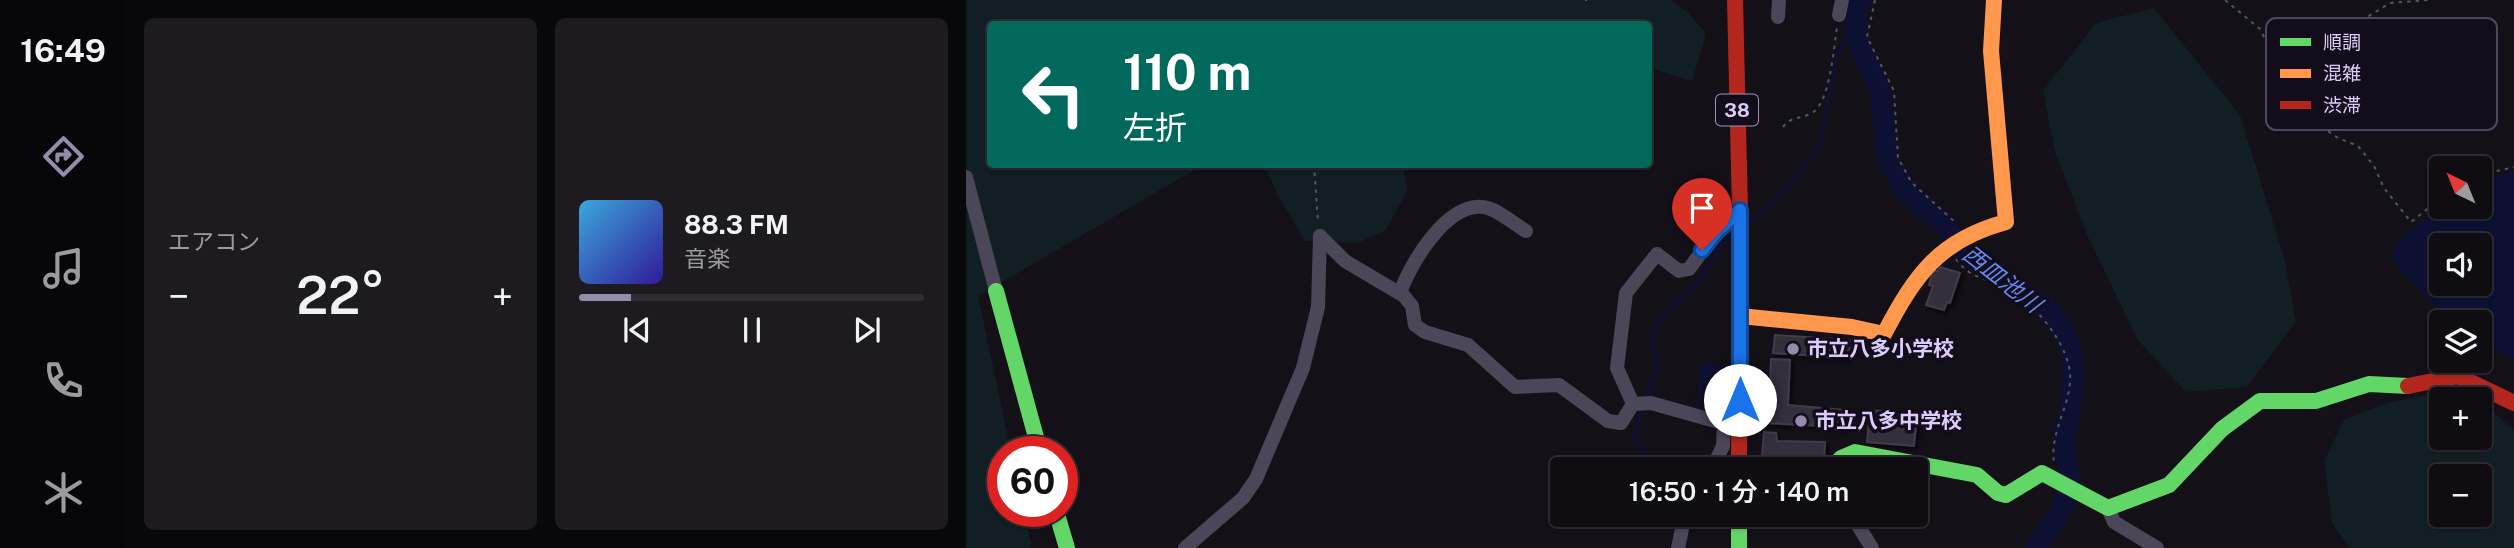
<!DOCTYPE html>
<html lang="ja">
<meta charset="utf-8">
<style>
body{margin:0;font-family:"Public Sans","Noto Sans JP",sans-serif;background:#1d1a20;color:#f1f3f6;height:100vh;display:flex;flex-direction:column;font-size:26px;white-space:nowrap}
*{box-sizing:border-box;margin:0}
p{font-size:23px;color:#9b9b9f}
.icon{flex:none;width:38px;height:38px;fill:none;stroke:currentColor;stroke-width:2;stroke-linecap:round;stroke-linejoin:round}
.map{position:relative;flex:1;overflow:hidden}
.details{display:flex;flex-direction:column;gap:18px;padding:18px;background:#08070a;width:840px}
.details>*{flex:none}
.hud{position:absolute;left:21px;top:21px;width:665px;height:147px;border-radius:7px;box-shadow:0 2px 5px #0004,0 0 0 2px #2f2c32;background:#00695c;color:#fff;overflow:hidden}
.needle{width:46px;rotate:317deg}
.controls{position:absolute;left:1463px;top:156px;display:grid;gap:14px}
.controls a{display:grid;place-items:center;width:63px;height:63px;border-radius:7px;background:#0f0c12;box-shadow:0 2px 5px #0004,0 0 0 2px #2f2c32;font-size:35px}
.speed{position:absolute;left:21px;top:436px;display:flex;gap:14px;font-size:35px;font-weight:700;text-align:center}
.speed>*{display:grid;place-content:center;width:91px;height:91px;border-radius:50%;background:#0f0c12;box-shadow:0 2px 5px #0004,0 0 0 2px #2f2c32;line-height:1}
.speed .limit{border:10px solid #d22;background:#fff;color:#111}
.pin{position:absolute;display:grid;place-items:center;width:60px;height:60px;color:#fff;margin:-72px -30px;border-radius:50% 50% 50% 0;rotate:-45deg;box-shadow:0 0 7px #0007}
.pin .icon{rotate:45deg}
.me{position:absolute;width:77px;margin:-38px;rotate:0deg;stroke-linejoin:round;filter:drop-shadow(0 0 5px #0008)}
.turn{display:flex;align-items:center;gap:24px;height:147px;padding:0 21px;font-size:32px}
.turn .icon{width:91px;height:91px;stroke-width:2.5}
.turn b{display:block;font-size:49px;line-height:60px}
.big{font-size:52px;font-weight:600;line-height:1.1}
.details .tile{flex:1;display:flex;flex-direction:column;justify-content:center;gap:10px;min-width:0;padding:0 24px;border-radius:10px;background:#1d1a20}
.song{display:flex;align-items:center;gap:21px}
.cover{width:84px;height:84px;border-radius:10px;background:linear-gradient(135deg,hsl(200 70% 55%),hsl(250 70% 35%))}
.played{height:7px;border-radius:4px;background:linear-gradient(90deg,#978aab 15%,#2f2c32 15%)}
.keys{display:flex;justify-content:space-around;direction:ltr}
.heat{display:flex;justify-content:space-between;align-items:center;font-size:38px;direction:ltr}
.details .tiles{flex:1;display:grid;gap:18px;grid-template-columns:repeat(2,1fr)}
.trip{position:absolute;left:584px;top:457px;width:378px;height:70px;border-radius:7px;background:#0f0c12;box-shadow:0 2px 5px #0004,0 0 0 2px #2f2c32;font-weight:600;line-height:70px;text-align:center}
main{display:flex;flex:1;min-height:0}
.tabs{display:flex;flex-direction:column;width:126px;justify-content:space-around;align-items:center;background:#060507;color:#9b9b9f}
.tabs .icon{width:49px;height:49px}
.tabs .active{color:#978aab}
.tabs b{font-size:32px;color:#f1f3f6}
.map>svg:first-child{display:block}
</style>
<main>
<nav class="tabs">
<b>16:49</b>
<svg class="icon active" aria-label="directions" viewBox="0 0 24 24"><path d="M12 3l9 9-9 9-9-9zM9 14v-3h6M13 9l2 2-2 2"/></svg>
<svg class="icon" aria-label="music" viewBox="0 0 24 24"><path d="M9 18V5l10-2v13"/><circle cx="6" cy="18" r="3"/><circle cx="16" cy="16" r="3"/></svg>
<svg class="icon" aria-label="phone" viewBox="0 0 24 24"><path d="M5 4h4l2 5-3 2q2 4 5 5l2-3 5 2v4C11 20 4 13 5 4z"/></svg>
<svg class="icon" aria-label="climate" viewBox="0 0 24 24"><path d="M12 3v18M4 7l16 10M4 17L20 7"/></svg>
</nav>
<section class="details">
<div class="tiles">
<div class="tile"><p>エアコン</p>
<div class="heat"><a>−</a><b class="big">22°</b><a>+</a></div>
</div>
<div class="tile">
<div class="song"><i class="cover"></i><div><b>88.3 FM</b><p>音楽</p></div></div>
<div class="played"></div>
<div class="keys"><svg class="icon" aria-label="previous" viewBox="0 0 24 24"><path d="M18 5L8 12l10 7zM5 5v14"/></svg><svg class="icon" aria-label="pause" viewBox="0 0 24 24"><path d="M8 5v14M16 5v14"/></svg><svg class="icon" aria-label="next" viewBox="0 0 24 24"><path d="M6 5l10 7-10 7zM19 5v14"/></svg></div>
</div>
</div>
</section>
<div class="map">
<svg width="1548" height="548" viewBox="0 0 1548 548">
<defs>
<filter id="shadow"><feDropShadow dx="3" dy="3" stdDeviation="2" flood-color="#0009"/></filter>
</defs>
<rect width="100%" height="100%" fill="#141018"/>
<!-- green -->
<g fill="#111e23" fill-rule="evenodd">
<path d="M0 0H704L723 13 740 34 726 81 683 68 682 24H24V164L237 165 12 296 45 451 37 452V511H58L66 548H0Z"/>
<path d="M1188 8 1274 115 1319 261 1330 322 1281 387 1220 392 1172 340 1122 237 1089 152 1077 91 1130 23Z"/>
<path d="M298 165H437L441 191 420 230 392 243 339 241 314 199Z"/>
<path d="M1489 389 1510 399H1475V438H1514V401L1548 430V548H1384L1366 523 1358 461 1378 420 1421 403ZM1475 476H1514V514H1475Z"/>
</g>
<!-- water -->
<g fill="#0d1032" fill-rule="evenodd">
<path d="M1548 172V361L1514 337V322H1493L1467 304 1426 261 1428 245 1475 206H1514V180ZM1475 245H1514V284H1475Z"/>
<path d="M733 364H754V408L732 407Z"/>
</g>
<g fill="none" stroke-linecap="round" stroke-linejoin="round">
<!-- stream -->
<g stroke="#0d1032" stroke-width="3.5">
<path d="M781 224 812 198 847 154 855 140 871 55 888 22"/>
<path d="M680 398 690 373 687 328 735 278 755 245 767 235"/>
<path d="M676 408 668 437 688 469"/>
<path d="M719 548 723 523"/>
</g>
<!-- river -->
<path stroke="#0d1032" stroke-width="21" d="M894 0C882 45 901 51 913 90 920 115 915 143 926 167 938 193 959 207 979 226 988 234 991 248 1000 255 1012 265 1028 272 1041 280 1115 325 1115 357 1099 436 1095 453 1105 467 1104 483 1104 504 1081 530 1070 548"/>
</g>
<!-- building -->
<g fill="#342e3b" stroke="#423b4b" stroke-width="2" filter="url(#shadow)">
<path d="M974 267 994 273 984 303 981 302 978 310 960 305 967 286 963 285 967 270 972 271Z"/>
<path d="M809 335 885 340 883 358 807 353Z"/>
<path d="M805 359 824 360 822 405 878 410 877 427 796 423 797 403 803 405Z"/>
<path d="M904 410 951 415 948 446 901 442Z"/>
<path d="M798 432 810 433 811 441 859 442 858 460 796 457Z"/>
</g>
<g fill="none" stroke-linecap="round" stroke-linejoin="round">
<!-- path -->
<g stroke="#505764" stroke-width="2" stroke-dasharray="3.5 5" stroke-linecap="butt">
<path d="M619 0H621"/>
<path d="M909 0 901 37 928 91 932 158 946 183 989 222"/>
<path d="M1259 0 1294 29 1329 96 1346 120 1372 138 1392 146 1408 166 1418 188 1445 222 1475 198"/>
<path d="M1314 65 1325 64 1424 3 1462 0"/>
<path d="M817 127C825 116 835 119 846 113 864 103 868 46 871 27"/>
<path d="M348 164 352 222"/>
<path d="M1514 175 1548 167"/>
<path d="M990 259C1001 276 1019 279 1036 286 1064 298 1097 337 1103 367 1110 399 1083 429 1088 462"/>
</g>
<!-- street -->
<g stroke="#4b4658" stroke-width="14">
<path d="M873 15 876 0"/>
<path d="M812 17 813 0"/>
<path d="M0 177 30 291"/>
<path d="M354 236 379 261 438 296 446 306 449 325 459 332 502 345 549 387 593 385 642 421 655 423 667 404 685 403 774 428"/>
<path d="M434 293C444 264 480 203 517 207 530 208 548 224 560 231"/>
<path d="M667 404 651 368 660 293 691 254 713 271 723 269 750 232 774 210"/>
<path d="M746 469 757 446 758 423"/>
<path d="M1142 508 1148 522 1191 548"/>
<path d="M885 514 906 548"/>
<path d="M219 548 277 498 290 479 337 368 352 307 354 236"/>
<path d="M712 548 717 524 725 514"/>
</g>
<!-- fast -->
<g stroke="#63d668" stroke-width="16">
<path d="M30 291 74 452"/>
<path d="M866 469 875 458 889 452 1011 475 1032 493 1040 495 1076 473 1142 508 1203 485 1256 429 1294 401H1350L1403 384 1442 386"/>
<path d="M90 511 101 548"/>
<path d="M773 514V548"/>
</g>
<!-- slow -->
<path stroke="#ff974d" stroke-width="16" d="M774 316 886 327 918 334C949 275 973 240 1040 222L1025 51 1028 0"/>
<!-- jam -->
<g stroke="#b3261e" stroke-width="16">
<path d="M769 0 774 210 773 469"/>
<path d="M1442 386 1492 376 1548 403"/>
</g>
</g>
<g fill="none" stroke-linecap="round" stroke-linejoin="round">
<!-- route casing -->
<g stroke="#114b97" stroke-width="18">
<path id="route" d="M736 250 750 232 774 210V400"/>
</g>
<!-- route -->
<use href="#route" stroke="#1a73e8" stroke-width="12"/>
</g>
<!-- markers -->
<g fill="#978aab" stroke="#130d1b" stroke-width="2.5">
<circle cx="827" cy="349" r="7"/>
<circle cx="835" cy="421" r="7"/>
</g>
<g text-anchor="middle" stroke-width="7" stroke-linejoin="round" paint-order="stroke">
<!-- shield labels -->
<rect fill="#130d1b" stroke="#a093b7" stroke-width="2" x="750" y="94.5" width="42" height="31" rx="5"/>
<g font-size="19" font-weight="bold" fill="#ddccfa">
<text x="771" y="117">38</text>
</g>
<!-- poi labels -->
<g font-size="21" font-weight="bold" fill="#ddccfa" stroke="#130d1b" text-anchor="start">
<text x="841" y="356">市立八多小学校</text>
<text x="849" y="428">市立八多中学校</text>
</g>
<!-- water labels -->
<g font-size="23" font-style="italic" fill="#6389f1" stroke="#130d1b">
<text transform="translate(1036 279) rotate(38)" y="8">西皿池川</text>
</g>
</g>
<!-- legend -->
<rect x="1300" y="18" width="231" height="112" rx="10" fill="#130d1b" stroke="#50465e" stroke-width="2"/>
<rect x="1314" y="38" width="31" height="8" fill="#63d668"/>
<rect x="1314" y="69" width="31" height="9" fill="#ff974d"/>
<rect x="1314" y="101" width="31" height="8" fill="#b3261e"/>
<g font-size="19" fill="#ddccfa">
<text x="1357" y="49">順調</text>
<text x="1357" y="80">混雑</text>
<text x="1357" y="112">渋滞</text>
</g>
</svg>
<div class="controls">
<a><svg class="needle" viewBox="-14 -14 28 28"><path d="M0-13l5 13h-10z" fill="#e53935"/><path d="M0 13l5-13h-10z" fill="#9b9b9f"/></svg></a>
<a><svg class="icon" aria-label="sound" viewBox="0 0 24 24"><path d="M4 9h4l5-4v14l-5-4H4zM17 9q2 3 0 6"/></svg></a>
<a><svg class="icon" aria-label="layers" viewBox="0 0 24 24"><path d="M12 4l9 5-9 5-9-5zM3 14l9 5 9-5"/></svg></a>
<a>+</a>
<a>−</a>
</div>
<div class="speed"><div class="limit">60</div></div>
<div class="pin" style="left:736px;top:250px;background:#d93025"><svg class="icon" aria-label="arrive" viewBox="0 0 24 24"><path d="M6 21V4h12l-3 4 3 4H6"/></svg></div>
<svg class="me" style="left:774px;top:400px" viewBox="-20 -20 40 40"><circle r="19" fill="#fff"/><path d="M0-13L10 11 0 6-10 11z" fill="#1a73e8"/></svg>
<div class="trip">16:50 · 1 分 · 140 m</div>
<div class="hud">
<div class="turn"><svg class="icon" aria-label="left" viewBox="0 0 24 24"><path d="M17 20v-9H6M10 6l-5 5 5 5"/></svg><div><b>110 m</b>左折</div></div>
</div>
</div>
</main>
